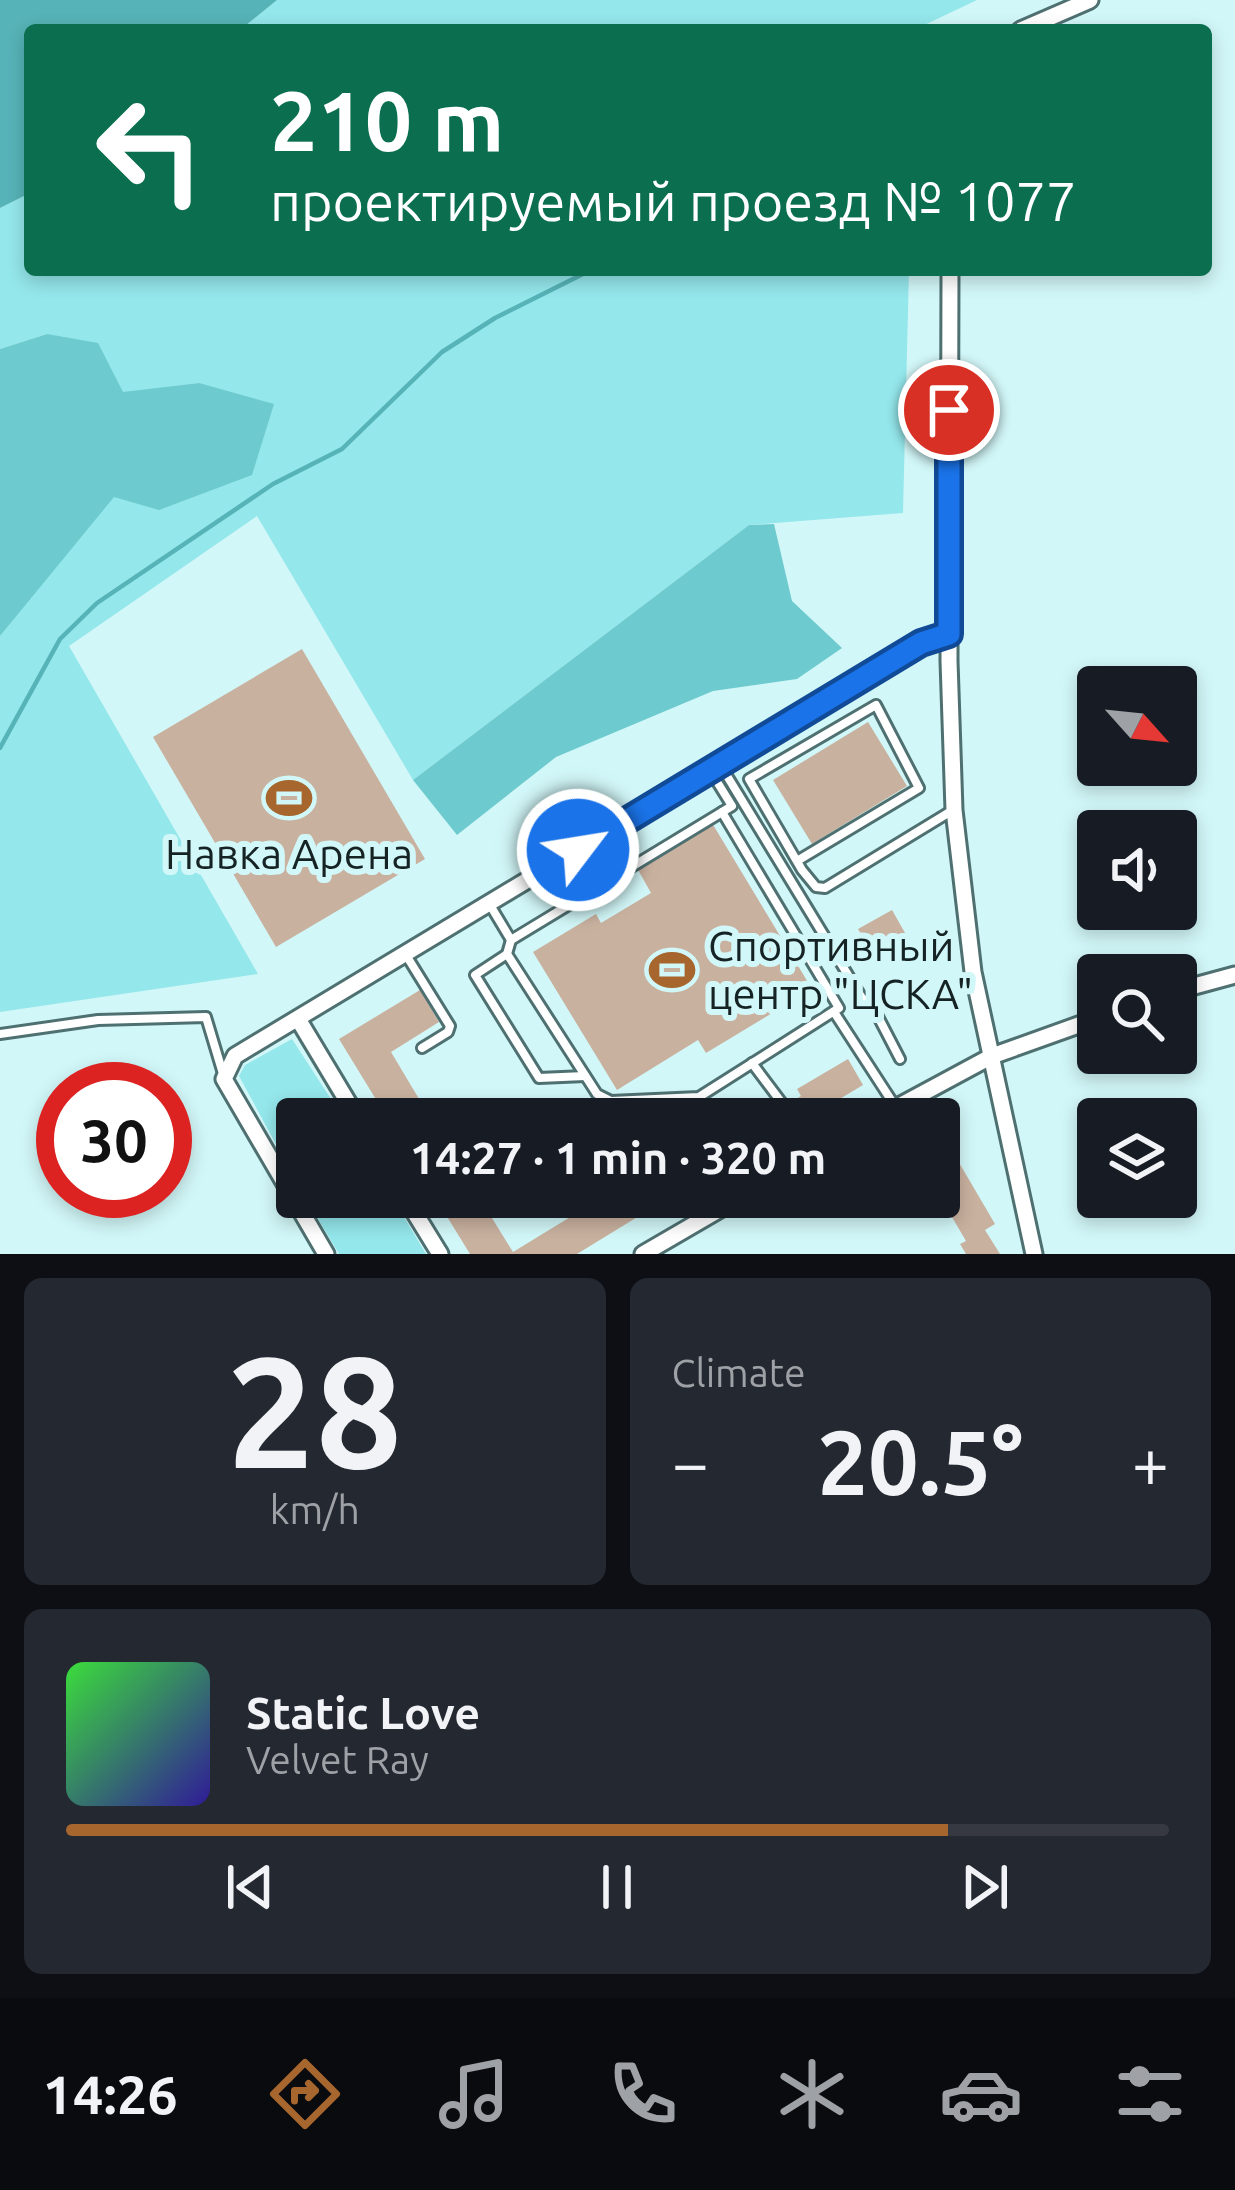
<!DOCTYPE html>
<meta charset="utf-8">
<style>
body{margin:0;font-family:Ubuntu,sans-serif;background:#242831;color:#f1f3f6;height:100vh;display:flex;flex-direction:column;font-size:45px;white-space:nowrap}
*{box-sizing:border-box;margin:0}
p{font-size:39px;color:#9ea1a6}
.icon{flex:none;width:66px;height:66px;fill:none;stroke:currentColor;stroke-width:2;stroke-linecap:round;stroke-linejoin:round}
.map{position:relative;height:1254px;overflow:hidden}
.side{display:flex;flex-direction:column;gap:24px;padding:24px;background:#0d0f14;flex:1}
.side>*{flex:none}
.hud{position:absolute;left:24px;top:24px;width:1188px;height:252px;border-radius:12px;box-shadow:0 6px 18px #0003;background:#0b6e4f;color:#fff;overflow:hidden}
.needle{width:78px;rotate:117deg}
.fabs{position:absolute;left:1077px;top:666px;display:grid;gap:24px}
.fabs a{display:grid;place-items:center;width:120px;height:120px;border-radius:12px;background:#171b24;box-shadow:0 6px 18px #0003;font-size:60px}
.speed{position:absolute;left:36px;top:1062px;display:flex;gap:24px;font-size:60px;font-weight:700;text-align:center}
.speed>*{display:grid;place-content:center;width:156px;height:156px;border-radius:50%;background:#171b24;box-shadow:0 6px 18px #0003;line-height:1}
.speed .limit{border:18px solid #d22;background:#fff;color:#111}
.pin{position:absolute;display:grid;place-items:center;width:102px;height:102px;color:#fff;margin:-51px;border:6px solid #fff;border-radius:50%;box-shadow:0 3px 12px #0007}
.me{position:absolute;width:132px;margin:-66px;rotate:59deg;stroke-linejoin:round;filter:drop-shadow(0 0 9px #0008)}
.turn{display:flex;align-items:center;gap:42px;height:252px;padding:0 48px;font-size:54px}
.turn .icon{width:156px;height:156px;stroke-width:2.5}
.turn b{display:block;font-size:84px;line-height:102px}
.big{font-size:90px;font-weight:700;line-height:1.1}
.side .card{flex:1;display:flex;flex-direction:column;justify-content:center;gap:18px;min-width:0;padding:0 42px;border-radius:18px;background:#242831}
.side .dial{align-items:center;gap:0}
.dial b{font-size:156px;line-height:1}
.song{display:flex;align-items:center;gap:36px}
.cover{width:144px;height:144px;border-radius:18px;background:linear-gradient(135deg,hsl(120 70% 55%),hsl(250 70% 35%))}
.played{height:12px;border-radius:6px;background:linear-gradient(90deg,#a6662e 80%,#363941 80%)}
.keys{display:flex;justify-content:space-around;direction:ltr}
.heat{display:flex;justify-content:space-between;align-items:center;font-size:66px;direction:ltr}
.side .tiles{flex:1;display:grid;gap:24px;grid-template-columns:1fr 1fr}
.card:last-child{grid-column:span 2}
.trip{position:absolute;left:276px;top:1098px;width:684px;height:120px;border-radius:12px;background:#171b24;box-shadow:0 6px 18px #0003;font-weight:700;line-height:120px;text-align:center}
.dock{display:flex;height:192px;justify-content:space-around;align-items:center;background:#090b0e;color:#9ea1a6}
.dock .icon{width:84px;height:84px}
.dock .on{color:#a6662e}
.dock b{font-size:54px;color:#f1f3f6}
.map>svg:first-child{display:block}
</style>
<div class="map">
<svg width="1235" height="1254" viewBox="0 0 1235 1254">
<rect width="100%" height="100%" fill="#d2f7f8"/>
<!-- green -->
<g fill="#94e7eb">
<path d="M277 0H977L914 30H240Z"/>
<path d="M30 193V270H909L903 513 749 525 413 780 257 516 69 646 258 974 0 1012V636L199 383 123 393 47 334 0 349V208Z"/>
<path d="M292 1039 344 1119H297V1183L239 1076 245 1065Z"/>
<path d="M305 1197H392L426 1254H339Z"/>
</g>
<!-- forest -->
<g fill="#6dcace">
<path d="M47 334 98 343 123 392 199 383 274 404 252 475 159 510 114 497 0 636V349Z"/>
<path d="M774 524 792 601 842 648 797 679 713 691 556 757 457 835 413 780 749 525Z"/>
</g>
<!-- water -->
<path fill="#56b3b7" d="M0 0H277L240 30H30V193L0 208Z"/>
<g fill="none" stroke-linecap="round" stroke-linejoin="round">
<!-- stream -->
<path stroke="#56b3b7" stroke-width="4.5" d="M0 748 60 639 97 603 273 484 342 449 442 352 495 318 591 270"/>
</g>
<!-- building -->
<g fill="#c9b19f">
<path d="M302 649 425 859 276 947 153 737Z"/>
<path d="M868 722 907 786 812 844 773 780Z"/>
<path d="M712 823 812 989 706 1053 698 1040 617 1090 533 952 596 914 601 923 651 893 637 868Z"/>
<path d="M892 910 913 947 879 967 858 929Z"/>
<path d="M420 990 439 1022 391 1052 431 1119H388L339 1039Z"/>
<path d="M848 1059 863 1085 813 1115 810 1110 804 1113 796 1099 801 1096 797 1089Z"/>
<path d="M951 1149 995 1224 985 1230 1000 1254H966L960 1244 966 1241 939 1195V1156Z"/>
<path d="M435 1197H479L513 1252 603 1197H670L577 1254H470Z"/>
</g>
<g fill="none" stroke-linecap="round" stroke-linejoin="round">
<!-- service casing -->
<g stroke="#4f7071" stroke-width="14">
<g id="service">
<path d="M721 766 862 998 872 1005 900 1059"/>
<path d="M797 861 919 788 876 705 749 779 802 870 816 887 825 888 953 810"/>
<path d="M490 905 511 940 732 806 711 772"/>
<path d="M511 940 507 954 597 1094 611 1101 699 1097 839 1008 722 812"/>
<path d="M507 954 475 975 539 1078 585 1076"/>
<path d="M406 955 450 1026 448 1032 422 1048"/>
<path d="M834 1012 895 1106"/>
<path d="M0 1034 98 1020 206 1017 224 1077"/>
<path d="M752 1063 794 1119"/>
<path d="M691 1197 703 1216"/>
</g>
</g>
<!-- minor casing -->
<g stroke="#4f7071" stroke-width="21">
<g id="minor">
<path d="M1021 30 1090 0"/>
<path d="M950 270 949 661 954 810 973 972 1034 1254"/>
<path d="M1176 991 1235 975"/>
<path d="M298 1019 358 1119"/>
<path d="M875 1119 992 1056 1098 1018"/>
<path d="M405 1197 440 1254"/>
<path d="M326 1254 224 1079 235 1056 921 643 949 634"/>
<path d="M643 1254 741 1197"/>
</g>
</g>
<!-- service -->
<use href="#service" stroke="#fff" stroke-width="8"/>
<!-- minor -->
<use href="#minor" stroke="#fff" stroke-width="15"/>
</g>
<g fill="none" stroke-linecap="round" stroke-linejoin="round">
<!-- route casing -->
<g stroke="#114b97" stroke-width="30">
<path id="route" d="M578 850 921 643 949 634V410"/>
</g>
<!-- route -->
<use href="#route" stroke="#1a73e8" stroke-width="21"/>
</g>
<!-- icons -->
<defs>
<g id="stadium-bare" transform="scale(3.6)"><path d="M0-5a6.5 5 0 1 0 0 10a6.5 5 0 1 0 0-10ZM-3.5-1.8h7v3.6h-7Z" fill="#a6662e" stroke="#d2f7f8" stroke-width="2.5" paint-order="stroke"/></g>
</defs>
<g fill-rule="evenodd">
<use href="#stadium-bare" x="289" y="798"/>
<use href="#stadium-bare" x="672" y="970"/>
</g>
<g text-anchor="middle" stroke-width="12" stroke-linejoin="round" paint-order="stroke">
<!-- poi labels -->
<g font-size="42" fill="#162324" stroke="#d2f7f8">
<text x="289" y="869">Навка Арена</text>
<text x="708" y="961" text-anchor="start">Спортивный<tspan x="708" dy="48">центр "ЦСКА"</tspan></text>
</g>
</g>
</svg>
<div class="fabs">
<a><svg class="needle" viewBox="-14 -14 28 28"><path d="M0-13l5 13h-10z" fill="#e53935"/><path d="M0 13l5-13h-10z" fill="#9ea1a6"/></svg></a>
<a><svg class="icon" aria-label="sound" viewBox="0 0 24 24"><path d="M4 9h4l5-4v14l-5-4H4zM17 9q2 3 0 6"/></svg></a>
<a><svg class="icon" aria-label="search" viewBox="0 0 24 24"><circle cx="10" cy="10" r="6"/><path d="M15 15l6 6"/></svg></a>
<a><svg class="icon" aria-label="layers" viewBox="0 0 24 24"><path d="M12 4l9 5-9 5-9-5zM3 14l9 5 9-5"/></svg></a>
</div>
<div class="speed"><div class="limit">30</div></div>
<div class="pin" style="left:949px;top:410px;background:#d93025"><svg class="icon" aria-label="arrive" viewBox="0 0 24 24"><path d="M6 21V4h12l-3 4 3 4H6"/></svg></div>
<svg class="me" style="left:578px;top:850px" viewBox="-20 -20 40 40"><circle r="17" fill="#1a73e8" stroke="#fff" stroke-width="3"/><path d="M0-11L8 9 0 5-8 9z" fill="#fff"/></svg>
<div class="trip">14:27 · 1 min · 320 m</div>
<div class="hud">
<div class="turn"><svg class="icon" aria-label="left" viewBox="0 0 24 24"><path d="M17 20v-9H6M10 6l-5 5 5 5"/></svg><div><b>210 m</b>проектируемый проезд № 1077</div></div>
</div>
</div>
<section class="side">
<div class="tiles">
<div class="card dial"><b>28</b><p>km/h</p></div>
<div class="card"><p>Climate</p>
<div class="heat"><a>−</a><b class="big">20.5°</b><a>+</a></div>
</div>
<div class="card">
<div class="song"><i class="cover"></i><div><b>Static Love</b><p>Velvet Ray</p></div></div>
<div class="played"></div>
<div class="keys"><svg class="icon" aria-label="previous" viewBox="0 0 24 24"><path d="M18 5L8 12l10 7zM5 5v14"/></svg><svg class="icon" aria-label="pause" viewBox="0 0 24 24"><path d="M8 5v14M16 5v14"/></svg><svg class="icon" aria-label="next" viewBox="0 0 24 24"><path d="M6 5l10 7-10 7zM19 5v14"/></svg></div>
</div>
</div>
</section>
<nav class="dock">
<b>14:26</b>
<svg class="icon on" aria-label="directions" viewBox="0 0 24 24"><path d="M12 3l9 9-9 9-9-9zM9 14v-3h6M13 9l2 2-2 2"/></svg>
<svg class="icon" aria-label="music" viewBox="0 0 24 24"><path d="M9 18V5l10-2v13"/><circle cx="6" cy="18" r="3"/><circle cx="16" cy="16" r="3"/></svg>
<svg class="icon" aria-label="phone" viewBox="0 0 24 24"><path d="M5 4h4l2 5-3 2q2 4 5 5l2-3 5 2v4C11 20 4 13 5 4z"/></svg>
<svg class="icon" aria-label="climate" viewBox="0 0 24 24"><path d="M12 3v18M4 7l16 10M4 17L20 7"/></svg>
<svg class="icon" aria-label="car" viewBox="0 0 24 24"><path d="M5 17H2v-5l4-1 3-4h7l3 4 3 1v5h-3M9 17h6M6 11h13"/><circle cx="7" cy="17" r="2"/><circle cx="17" cy="17" r="2"/></svg>
<svg class="icon" aria-label="filters" viewBox="0 0 24 24"><path d="M4 7h16M4 17h16"/><circle cx="9" cy="7" r="2"/><circle cx="15" cy="17" r="2"/></svg>
</nav>
